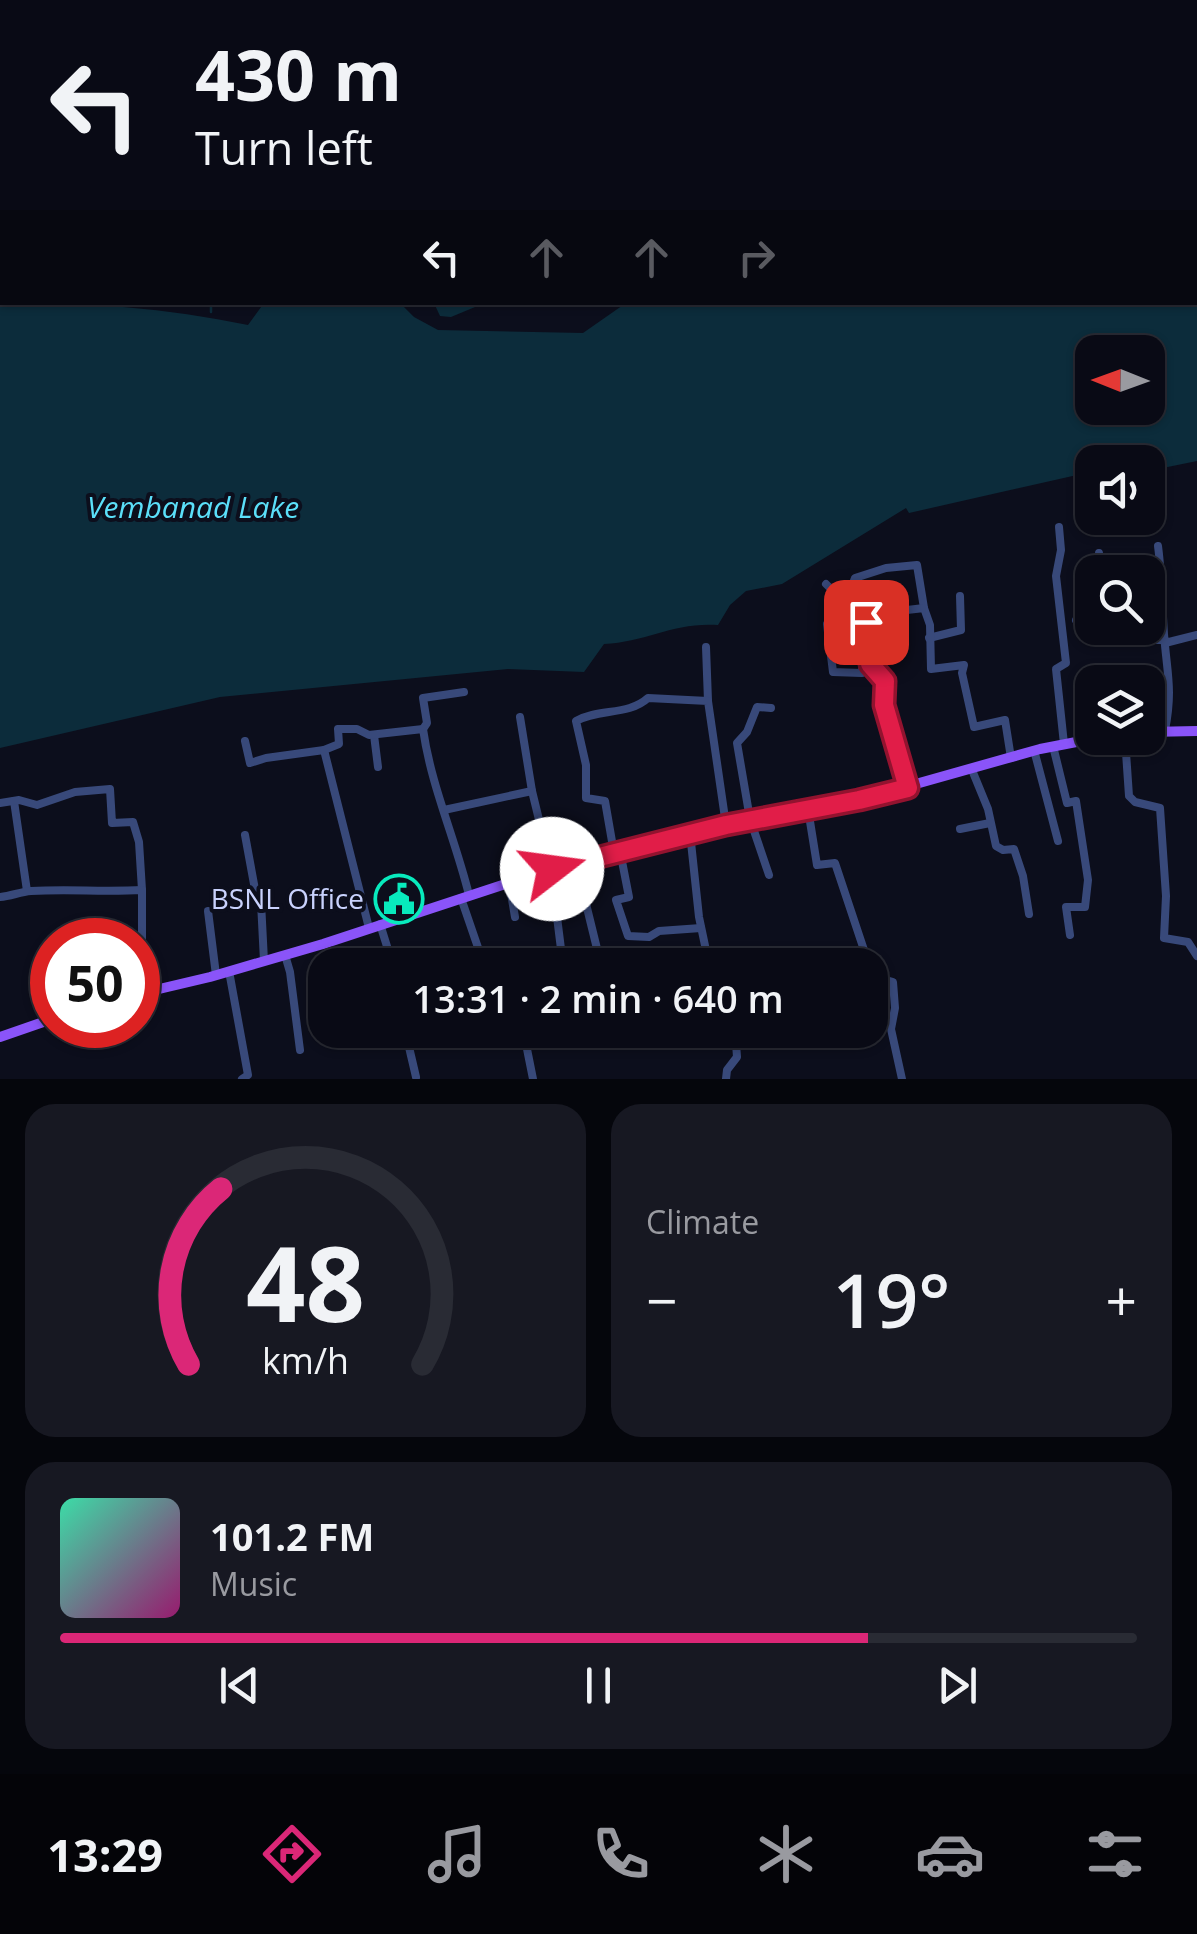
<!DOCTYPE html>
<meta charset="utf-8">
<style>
body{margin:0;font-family:"Open Sans",sans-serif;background:#171822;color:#f1f3f6;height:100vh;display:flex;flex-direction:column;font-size:38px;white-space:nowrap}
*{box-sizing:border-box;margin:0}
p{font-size:32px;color:#999aa0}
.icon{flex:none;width:55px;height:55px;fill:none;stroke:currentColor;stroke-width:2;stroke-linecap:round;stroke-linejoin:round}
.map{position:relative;height:1079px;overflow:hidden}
.details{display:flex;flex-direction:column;gap:25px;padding:25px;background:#05060c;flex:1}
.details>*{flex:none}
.top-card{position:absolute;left:0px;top:0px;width:1198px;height:305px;box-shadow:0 2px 8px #0004,0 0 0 2px #292b34;background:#090a15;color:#f1f3f6;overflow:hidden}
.needle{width:65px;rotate:271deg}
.buttons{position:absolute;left:1075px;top:335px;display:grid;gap:20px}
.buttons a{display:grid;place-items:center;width:90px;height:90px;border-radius:20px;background:#090a15;box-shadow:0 2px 8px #0004,0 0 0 2px #292b34;font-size:50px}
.speed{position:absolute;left:30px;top:918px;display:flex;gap:20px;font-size:50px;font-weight:700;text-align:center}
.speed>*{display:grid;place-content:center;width:130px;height:130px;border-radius:50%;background:#090a15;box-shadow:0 2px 8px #0004,0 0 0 2px #292b34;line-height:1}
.speed .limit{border:15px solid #d22;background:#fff;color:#111}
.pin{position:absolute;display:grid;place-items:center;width:85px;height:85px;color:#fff;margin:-42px;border-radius:20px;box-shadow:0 5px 15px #0006}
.me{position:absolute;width:110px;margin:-55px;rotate:75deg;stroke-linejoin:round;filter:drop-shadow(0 0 8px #0008)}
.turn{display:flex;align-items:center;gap:35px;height:210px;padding:0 30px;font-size:45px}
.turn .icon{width:130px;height:130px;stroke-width:2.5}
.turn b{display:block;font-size:70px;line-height:85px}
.lanes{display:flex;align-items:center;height:95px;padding:0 30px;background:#0003;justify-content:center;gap:50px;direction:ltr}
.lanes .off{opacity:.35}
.big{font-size:75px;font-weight:600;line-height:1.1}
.details .widget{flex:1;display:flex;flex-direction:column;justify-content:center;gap:15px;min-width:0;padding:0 35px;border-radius:30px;background:#171822}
.details .dial{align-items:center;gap:0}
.dial svg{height:260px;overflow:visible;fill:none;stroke:#292b34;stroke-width:7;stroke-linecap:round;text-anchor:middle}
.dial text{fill:#f1f3f6;stroke:none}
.song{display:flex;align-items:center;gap:30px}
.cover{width:120px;height:120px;border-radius:15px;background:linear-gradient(135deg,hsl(160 70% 55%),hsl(320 70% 35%))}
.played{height:10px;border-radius:5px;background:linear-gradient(90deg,#db2777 75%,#292b34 75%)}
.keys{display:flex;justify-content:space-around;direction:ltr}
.heat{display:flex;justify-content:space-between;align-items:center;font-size:55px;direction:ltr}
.details .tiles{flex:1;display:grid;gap:25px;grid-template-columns:1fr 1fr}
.widget:last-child{grid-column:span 2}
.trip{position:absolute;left:308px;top:948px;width:580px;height:100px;border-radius:30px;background:#090a15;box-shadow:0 2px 8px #0004,0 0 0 2px #292b34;font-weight:600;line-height:100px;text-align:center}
.dock{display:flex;height:160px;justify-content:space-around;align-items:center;background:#040408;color:#999aa0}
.dock .icon{width:70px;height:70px}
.dock .active{color:#db2777}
.dock b{font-size:45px;color:#f1f3f6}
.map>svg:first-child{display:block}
</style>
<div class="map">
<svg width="1197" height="1079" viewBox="0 0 1197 1079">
<rect width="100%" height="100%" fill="#0c0e1c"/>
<!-- water -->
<g fill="#0c2c3b" fill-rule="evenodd">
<path d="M1197 280V461L1148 471V462H1092V477L1077 475 909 513 906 508 782 584 746 591 730 605 718 625C674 622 646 642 604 644L584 672 508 669 220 697 0 748V294L2 302C85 302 167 308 248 325L264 303H400L414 317 438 330 583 333 626 303 704 306 710 302H891L904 306 978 302H1195ZM1092 352H1148V408H1092Z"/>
<path d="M434 303H475V307L451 317 440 316Z"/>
</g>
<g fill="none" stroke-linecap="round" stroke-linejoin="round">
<!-- stream -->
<path stroke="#0c2c3b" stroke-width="2.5" d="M211 312V302"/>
<!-- minor -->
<g stroke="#38497a" stroke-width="8">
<path d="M365 0V2"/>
<path d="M650 0V2"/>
<path d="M747 0 748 2"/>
<path d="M899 0 900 2"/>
<path d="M1195 135H1197"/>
<path d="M1059 527 1061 550 1056 576 1066 663 1056 669 1064 744"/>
<path d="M1158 546C1162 576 1162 605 1164 634 1167 674 1173 689 1165 730"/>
<path d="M1099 553 1100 572"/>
<path d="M826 584 831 589V624"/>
<path d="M856 612 852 586 855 578 886 568 917 565 924 608"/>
<path d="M860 612H856L849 623 827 624 833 672 862 673V668L871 666"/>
<path d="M1076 620 1091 624 1095 638 1146 634 1148 640H1165"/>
<path d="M929 638 961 630 960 596"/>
<path d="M1165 643 1197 635"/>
<path d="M706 647 708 701"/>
<path d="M520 717 532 791 551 869 563 965"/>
<path d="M423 729 427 723 423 698 464 692"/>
<path d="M374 735 378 767"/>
<path d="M1125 738 1129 796 1135 802 1160 808 1166 896 1164 938 1188 942 1197 956"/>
<path d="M245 741 250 763 266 758 324 750"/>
<path d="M1053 746 1067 803 1076 801 1088 880 1085 907H1066L1070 935"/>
<path d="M1034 750 1058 841"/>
<path d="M972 770 988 809 996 846 1003 850 1014 849 1023 876 1029 914"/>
<path d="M907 788 884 705 885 681 870 664 865 617 873 614 924 608 930 625 931 669 964 665 962 673 974 727 1005 720 1011 758"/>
<path d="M14 801 27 891"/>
<path d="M0 803 19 800 37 805 75 792 110 789 112 823 133 822 139 842 142 890"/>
<path d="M808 809 817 865 835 863 869 965"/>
<path d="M444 810 532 791"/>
<path d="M960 829 990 823"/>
<path d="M690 833 699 917 707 955 712 960H731V965"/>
<path d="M245 835 256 895 261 902 264 961"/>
<path d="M620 851 629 897 616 900 628 936 649 937 659 931 701 928"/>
<path d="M614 853 605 801 586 798V765L576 721C599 708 628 716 648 698L708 701 726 825"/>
<path d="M576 863 601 965"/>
<path d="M769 875 750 819 737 743 747 732 757 707 771 708"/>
<path d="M509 882 515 917"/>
<path d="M0 897C11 896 20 892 31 891 68 889 104 892 142 890V993"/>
<path d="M461 898 484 965"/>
<path d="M208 911 216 975"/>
<path d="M380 924 390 956 389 965"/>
<path d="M369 928 324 750 339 744 338 729H357L369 735 423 729C431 786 455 838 469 895"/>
<path d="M285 955 290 972 300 1050"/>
<path d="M870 969 872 976 893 982 895 1008 891 1029 902 1079"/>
<path d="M229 971 248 1075 242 1079"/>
<path d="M405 1030 416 1077"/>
<path d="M533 1079 525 1039 534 1030"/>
<path d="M726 1079 727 1070 737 1057 735 1030"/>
</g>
<!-- major -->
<g stroke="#8a54f9" stroke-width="10">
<path d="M1148 732 1197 731"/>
<path d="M138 994 210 977 323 944 551 869 760 817 859 800 1040 749 1097 738"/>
<path d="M0 1037 52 1019"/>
</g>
<!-- rail casing -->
<g stroke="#08eabd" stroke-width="6">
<g id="rail">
<path d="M159 0 161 2"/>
<path d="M1079 2 1085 0"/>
</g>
</g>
<!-- rail -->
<use href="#rail" stroke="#0c0e1c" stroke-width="2.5" stroke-dasharray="8" stroke-linecap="butt"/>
</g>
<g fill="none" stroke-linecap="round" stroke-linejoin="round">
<!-- route casing -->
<g stroke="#92132f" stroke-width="25">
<path id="route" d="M552 869 726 825 859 800 908 788 884 705 885 681 870 664 866 622"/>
</g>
<!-- route -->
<use href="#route" stroke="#e11d48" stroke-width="18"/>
</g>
<!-- icons -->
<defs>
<g id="civic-ring" transform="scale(2.5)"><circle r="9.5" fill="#0c0e1c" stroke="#08eabd" stroke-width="1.5"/><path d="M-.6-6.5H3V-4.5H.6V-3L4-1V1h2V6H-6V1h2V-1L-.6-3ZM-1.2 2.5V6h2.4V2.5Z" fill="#08eabd"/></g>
</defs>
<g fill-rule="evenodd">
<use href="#civic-ring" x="399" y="899"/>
</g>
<g text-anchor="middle" stroke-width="8" stroke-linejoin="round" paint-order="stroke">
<!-- poi labels -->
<g font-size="28" fill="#c9d2fd" stroke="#0c0e1c" text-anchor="end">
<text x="364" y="909">BSNL Office</text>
</g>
<!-- water labels -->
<g font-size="30" font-style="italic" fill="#5bdff9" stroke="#0c0e1c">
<text x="193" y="518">Vembanad Lake</text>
</g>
</g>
</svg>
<div class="buttons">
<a><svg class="needle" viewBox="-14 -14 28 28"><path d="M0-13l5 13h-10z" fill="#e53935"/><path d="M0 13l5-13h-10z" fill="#999aa0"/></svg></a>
<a><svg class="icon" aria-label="sound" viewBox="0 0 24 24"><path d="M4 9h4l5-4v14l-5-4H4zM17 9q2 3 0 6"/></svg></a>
<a><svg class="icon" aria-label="search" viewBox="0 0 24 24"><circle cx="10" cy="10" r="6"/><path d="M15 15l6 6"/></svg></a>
<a><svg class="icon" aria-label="layers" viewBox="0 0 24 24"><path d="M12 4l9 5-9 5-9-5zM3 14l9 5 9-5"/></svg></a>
</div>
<div class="speed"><div class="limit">50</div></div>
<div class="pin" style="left:866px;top:622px;background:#d93025"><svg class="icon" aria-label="arrive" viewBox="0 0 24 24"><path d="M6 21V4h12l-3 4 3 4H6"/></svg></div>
<svg class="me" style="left:552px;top:869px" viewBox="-20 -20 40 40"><circle r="19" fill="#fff"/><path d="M0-13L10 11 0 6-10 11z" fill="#e11d48"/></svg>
<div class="trip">13:31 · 2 min · 640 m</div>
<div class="top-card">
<div class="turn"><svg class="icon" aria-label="left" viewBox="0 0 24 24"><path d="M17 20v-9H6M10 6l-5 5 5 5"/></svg><div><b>430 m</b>Turn left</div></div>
<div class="lanes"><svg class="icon" aria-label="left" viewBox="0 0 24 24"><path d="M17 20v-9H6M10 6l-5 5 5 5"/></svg><svg class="icon off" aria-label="ahead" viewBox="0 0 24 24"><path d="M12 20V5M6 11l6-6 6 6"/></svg><svg class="icon off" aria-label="ahead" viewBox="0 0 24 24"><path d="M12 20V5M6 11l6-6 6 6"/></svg><svg class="icon off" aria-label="right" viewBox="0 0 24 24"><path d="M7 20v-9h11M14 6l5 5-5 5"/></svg></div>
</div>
</div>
<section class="details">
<div class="tiles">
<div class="widget dial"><svg viewBox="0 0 100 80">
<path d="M14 69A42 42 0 1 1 86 69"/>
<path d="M14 69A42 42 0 0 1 24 15" stroke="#db2777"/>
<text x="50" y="56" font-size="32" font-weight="700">48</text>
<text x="50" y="72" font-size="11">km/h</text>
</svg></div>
<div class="widget"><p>Climate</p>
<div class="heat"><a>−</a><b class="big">19°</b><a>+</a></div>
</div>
<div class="widget">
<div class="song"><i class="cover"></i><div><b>101.2 FM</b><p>Music</p></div></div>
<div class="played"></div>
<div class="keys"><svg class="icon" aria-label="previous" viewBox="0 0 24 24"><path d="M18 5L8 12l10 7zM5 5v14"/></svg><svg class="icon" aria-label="pause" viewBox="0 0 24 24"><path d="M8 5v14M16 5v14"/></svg><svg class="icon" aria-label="next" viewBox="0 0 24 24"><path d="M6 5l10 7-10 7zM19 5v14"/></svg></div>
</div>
</div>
</section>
<nav class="dock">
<b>13:29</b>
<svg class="icon active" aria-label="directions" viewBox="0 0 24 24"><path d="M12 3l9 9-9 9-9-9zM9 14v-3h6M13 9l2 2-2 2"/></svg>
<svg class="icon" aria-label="music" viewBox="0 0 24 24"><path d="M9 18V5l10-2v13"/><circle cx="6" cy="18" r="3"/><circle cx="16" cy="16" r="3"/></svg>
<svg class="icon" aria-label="phone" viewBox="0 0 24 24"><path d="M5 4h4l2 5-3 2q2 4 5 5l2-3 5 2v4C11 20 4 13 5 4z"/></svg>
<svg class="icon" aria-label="climate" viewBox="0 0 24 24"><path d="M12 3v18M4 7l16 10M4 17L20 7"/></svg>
<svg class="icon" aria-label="car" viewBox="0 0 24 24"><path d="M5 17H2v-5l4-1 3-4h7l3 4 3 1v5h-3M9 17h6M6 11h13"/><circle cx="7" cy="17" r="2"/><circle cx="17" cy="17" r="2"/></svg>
<svg class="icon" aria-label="filters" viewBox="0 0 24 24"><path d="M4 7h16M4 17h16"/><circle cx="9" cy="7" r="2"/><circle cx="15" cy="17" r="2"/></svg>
</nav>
